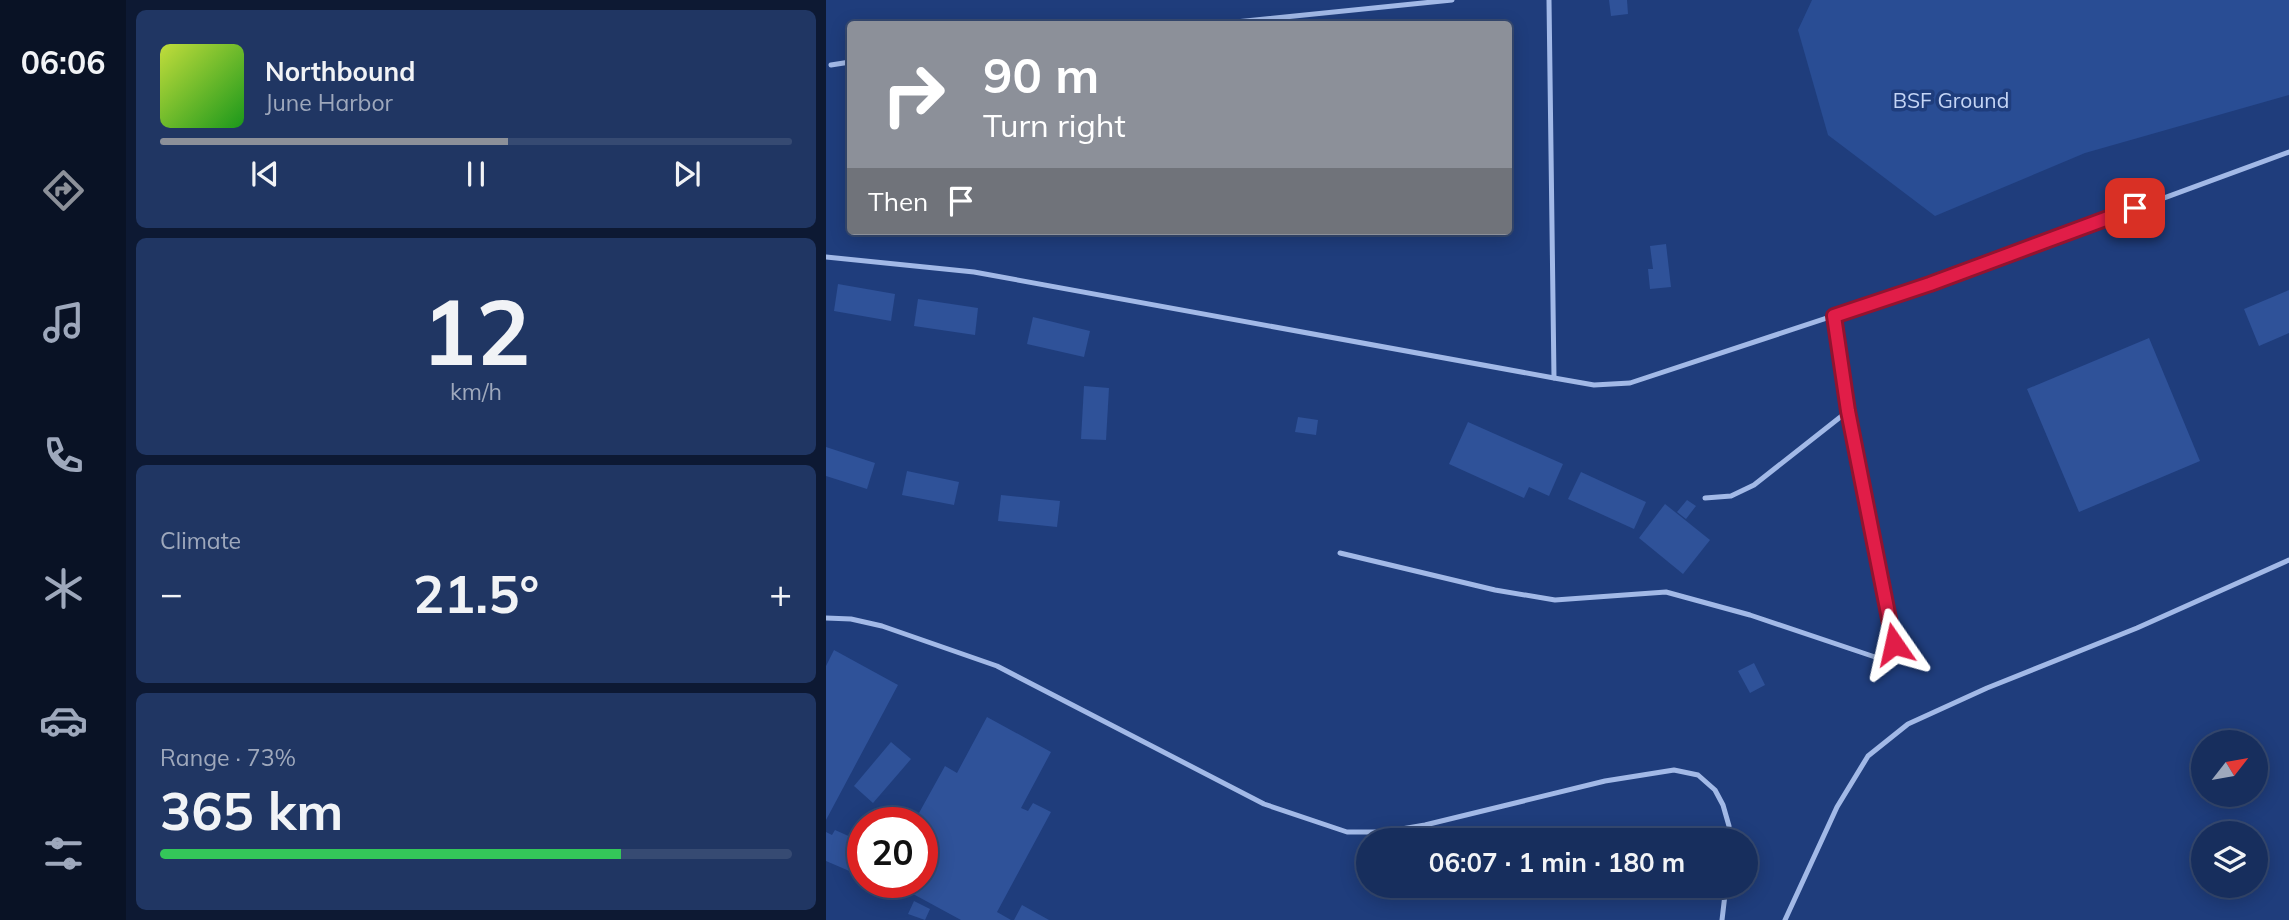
<!DOCTYPE html>
<meta charset="utf-8">
<style>
body{margin:0;font-family:Mulish,sans-serif;background:#203663;color:#f1f3f6;height:100vh;display:flex;flex-direction:column;font-size:26px;white-space:nowrap}
*{box-sizing:border-box;margin:0}
p{font-size:23px;color:#9ea8bc}
.icon{flex:none;width:38px;height:38px;fill:none;stroke:currentColor;stroke-width:2;stroke-linecap:round;stroke-linejoin:round}
.map{position:relative;flex:1;overflow:hidden}
.sheet{display:flex;flex-direction:column;gap:10px;padding:10px;background:#0d1933;width:700px}
.sheet>*{flex:none}
.hud{position:absolute;left:21px;top:21px;width:665px;height:214px;border-radius:7px;box-shadow:0 4px 18px #0003,0 0 0 2px #364a72;background:#8c9099;color:#fff;overflow:hidden}
.needle{width:46px;rotate:59deg}
.buttons{position:absolute;left:1365px;top:730px;display:grid;gap:14px}
.buttons a{display:grid;place-items:center;width:77px;height:77px;border-radius:50%;background:#172e5d;box-shadow:0 4px 18px #0003,0 0 0 2px #364a72;font-size:35px}
.speed{position:absolute;left:21px;top:807px;display:flex;gap:14px;font-size:35px;font-weight:700;text-align:center}
.speed>*{display:grid;place-content:center;width:91px;height:91px;border-radius:50%;background:#172e5d;box-shadow:0 4px 18px #0003,0 0 0 2px #364a72;line-height:1}
.speed .limit{border:10px solid #d22;background:#fff;color:#111}
.pin{position:absolute;display:grid;place-items:center;width:60px;height:60px;color:#fff;margin:-30px;border-radius:14px;box-shadow:0 4px 10px #0006}
.me{position:absolute;width:77px;margin:-38px;rotate:349deg;stroke-linejoin:round;filter:drop-shadow(0 0 5px #0008)}
.turn{display:flex;align-items:center;gap:24px;height:147px;padding:0 21px;font-size:32px}
.turn .icon{width:91px;height:91px;stroke-width:2.5}
.turn b{display:block;font-size:49px;line-height:60px}
.then{display:flex;align-items:center;height:66px;padding:0 21px;background:#0003;gap:14px;font-size:26px}
.big{font-size:52px;font-weight:700;line-height:1.1}
.sheet .widget{flex:1;display:flex;flex-direction:column;justify-content:center;gap:10px;min-width:0;padding:0 24px;border-radius:10px;background:#203663}
.sheet .dial{align-items:center;gap:0}
.dial b{font-size:91px;line-height:1}
.song{display:flex;align-items:center;gap:21px}
.cover{width:84px;height:84px;border-radius:10px;background:linear-gradient(135deg,hsl(70 70% 55%),hsl(120 70% 35%))}
.played{height:7px;border-radius:4px;background:linear-gradient(90deg,#8c9099 55%,#364a72 55%)}
.keys{display:flex;justify-content:space-around;direction:ltr}
.heat{display:flex;justify-content:space-between;align-items:center;font-size:38px;direction:ltr}
.charge{height:10px;border-radius:5px;background:linear-gradient(90deg,#34c759 73%,#364a72 0)}
.trip{position:absolute;left:530px;top:828px;width:402px;height:70px;border-radius:35px;background:#172e5d;box-shadow:0 4px 18px #0003,0 0 0 2px #364a72;font-weight:700;line-height:70px;text-align:center}
main{display:flex;flex:1;min-height:0}
.tab-bar{display:flex;flex-direction:column;width:126px;justify-content:space-around;align-items:center;background:#091225;color:#9ea8bc}
.tab-bar .icon{width:49px;height:49px}
.tab-bar .current{color:#8c9099}
.tab-bar b{font-size:32px;color:#f1f3f6}
.map>svg:first-child{display:block}
</style>
<main>
<nav class="tab-bar">
<b>06:06</b>
<svg class="icon current" aria-label="directions" viewBox="0 0 24 24"><path d="M12 3l9 9-9 9-9-9zM9 14v-3h6M13 9l2 2-2 2"/></svg>
<svg class="icon" aria-label="music" viewBox="0 0 24 24"><path d="M9 18V5l10-2v13"/><circle cx="6" cy="18" r="3"/><circle cx="16" cy="16" r="3"/></svg>
<svg class="icon" aria-label="phone" viewBox="0 0 24 24"><path d="M5 4h4l2 5-3 2q2 4 5 5l2-3 5 2v4C11 20 4 13 5 4z"/></svg>
<svg class="icon" aria-label="climate" viewBox="0 0 24 24"><path d="M12 3v18M4 7l16 10M4 17L20 7"/></svg>
<svg class="icon" aria-label="car" viewBox="0 0 24 24"><path d="M5 17H2v-5l4-1 3-4h7l3 4 3 1v5h-3M9 17h6M6 11h13"/><circle cx="7" cy="17" r="2"/><circle cx="17" cy="17" r="2"/></svg>
<svg class="icon" aria-label="filters" viewBox="0 0 24 24"><path d="M4 7h16M4 17h16"/><circle cx="9" cy="7" r="2"/><circle cx="15" cy="17" r="2"/></svg>
</nav>
<section class="sheet">
<div class="widget">
<div class="song"><i class="cover"></i><div><b>Northbound</b><p>June Harbor</p></div></div>
<div class="played"></div>
<div class="keys"><svg class="icon" aria-label="previous" viewBox="0 0 24 24"><path d="M18 5L8 12l10 7zM5 5v14"/></svg><svg class="icon" aria-label="pause" viewBox="0 0 24 24"><path d="M8 5v14M16 5v14"/></svg><svg class="icon" aria-label="next" viewBox="0 0 24 24"><path d="M6 5l10 7-10 7zM19 5v14"/></svg></div>
</div>
<div class="widget dial"><b>12</b><p>km/h</p></div>
<div class="widget"><p>Climate</p>
<div class="heat"><a>−</a><b class="big">21.5°</b><a>+</a></div>
</div>
<div class="widget"><p>Range · 73%</p><b class="big">365 km</b><div class="charge"></div></div>
</section>
<div class="map">
<svg width="1463" height="920" viewBox="0 0 1463 920">
<rect width="100%" height="100%" fill="#1f3d7c"/>
<!-- green -->
<path fill="#294d94" d="M986 0H1463V95L1259 153 1109 216 1002 135 972 30Z"/>
<!-- building -->
<g fill="#2f5299">
<path d="M783 0H801L802 14 785 16Z"/>
<path d="M840 244 845 287 824 289 822 269H827L824 246Z"/>
<path d="M12 284 69 294 65 321 8 311Z"/>
<path d="M1463 290V333L1433 346 1418 309Z"/>
<path d="M92 299 152 308 149 335 88 326Z"/>
<path d="M207 317 264 331 258 357 201 344Z"/>
<path d="M1323 338 1374 461 1253 512 1201 389Z"/>
<path d="M258 386 283 388 280 440 255 439Z"/>
<path d="M472 417 492 420 490 435 469 432Z"/>
<path d="M642 422 737 464 723 496 703 487 698 498 623 464Z"/>
<path d="M0 447 49 463 41 489 0 476Z"/>
<path d="M81 471 133 482 128 505 76 495Z"/>
<path d="M755 472 820 502 808 529 742 499Z"/>
<path d="M175 495 234 501 231 527 172 521Z"/>
<path d="M861 500 870 506 860 519 851 512Z"/>
<path d="M839 504 884 540 857 574 813 538Z"/>
<path d="M8 650 72 685 0 820V666Z"/>
<path d="M928 663 939 685 924 693 912 671Z"/>
<path d="M161 717 225 752 195 808 202 811 207 803 225 812 171 912 185 920H135L65 882H96V822H88L119 766 131 773Z"/>
<path d="M65 742 85 759 47 803 28 786Z"/>
<path d="M9 830 27 838 22 850 35 856 28 873 0 861V832L6 835Z"/>
<path d="M88 901 104 909 99 920 82 914Z"/>
<path d="M196 905 223 920H188Z"/>
</g>
<g fill="none" stroke-linecap="round" stroke-linejoin="round">
<!-- service -->
<g stroke="#a2b9e7" stroke-width="5">
<path d="M723 0 728 378"/>
<path d="M390 24 626 0"/>
<path d="M5 65 24 62"/>
<path d="M0 257 148 272 728 378 768 385 804 383 1104 284 1463 152"/>
<path d="M879 498 905 496 928 485 1022 411"/>
<path d="M514 553 669 590 729 600 840 592 924 615 1052 658 1063 653 1068 644 1022 411 1008 316"/>
<path d="M0 618 25 619 56 626 171 666 438 804 521 832H558L599 825 779 781 848 770 872 775 889 790 897 805 903 826 902 840"/>
<path d="M896 920 900 886"/>
<path d="M959 920 1011 807 1042 756 1082 724 1161 688 1311 628 1463 560"/>
</g>
</g>
<g fill="none" stroke-linecap="round" stroke-linejoin="round">
<!-- route casing -->
<g stroke="#92132f" stroke-width="18">
<path id="route" d="M1068 644 1022 411 1008 316 1104 284 1309 208"/>
</g>
<!-- route -->
<use href="#route" stroke="#e11d48" stroke-width="12"/>
</g>
<g text-anchor="middle" stroke-width="7" stroke-linejoin="round" paint-order="stroke">
<!-- park labels -->
<g font-size="21" fill="#c5d5f5" stroke="#1f3d7c">
<text x="1125" y="108">BSF Ground</text>
</g>
</g>
</svg>
<div class="buttons">
<a><svg class="needle" viewBox="-14 -14 28 28"><path d="M0-13l5 13h-10z" fill="#e53935"/><path d="M0 13l5-13h-10z" fill="#9ea8bc"/></svg></a>
<a><svg class="icon" aria-label="layers" viewBox="0 0 24 24"><path d="M12 4l9 5-9 5-9-5zM3 14l9 5 9-5"/></svg></a>
</div>
<div class="speed"><div class="limit">20</div></div>
<div class="pin" style="left:1309px;top:208px;background:#d93025"><svg class="icon" aria-label="arrive" viewBox="0 0 24 24"><path d="M6 21V4h12l-3 4 3 4H6"/></svg></div>
<svg class="me" style="left:1068px;top:644px" viewBox="-20 -20 40 40"><path d="M0-17L14 15 0 8-14 15z" fill="#e11d48" stroke="#fff" stroke-width="4"/></svg>
<div class="trip">06:07 · 1 min · 180 m</div>
<div class="hud">
<div class="turn"><svg class="icon" aria-label="right" viewBox="0 0 24 24"><path d="M7 20v-9h11M14 6l5 5-5 5"/></svg><div><b>90 m</b>Turn right</div></div>
<div class="then">Then<svg class="icon" aria-label="arrive" viewBox="0 0 24 24"><path d="M6 21V4h12l-3 4 3 4H6"/></svg></div>
</div>
</div>
</main>
